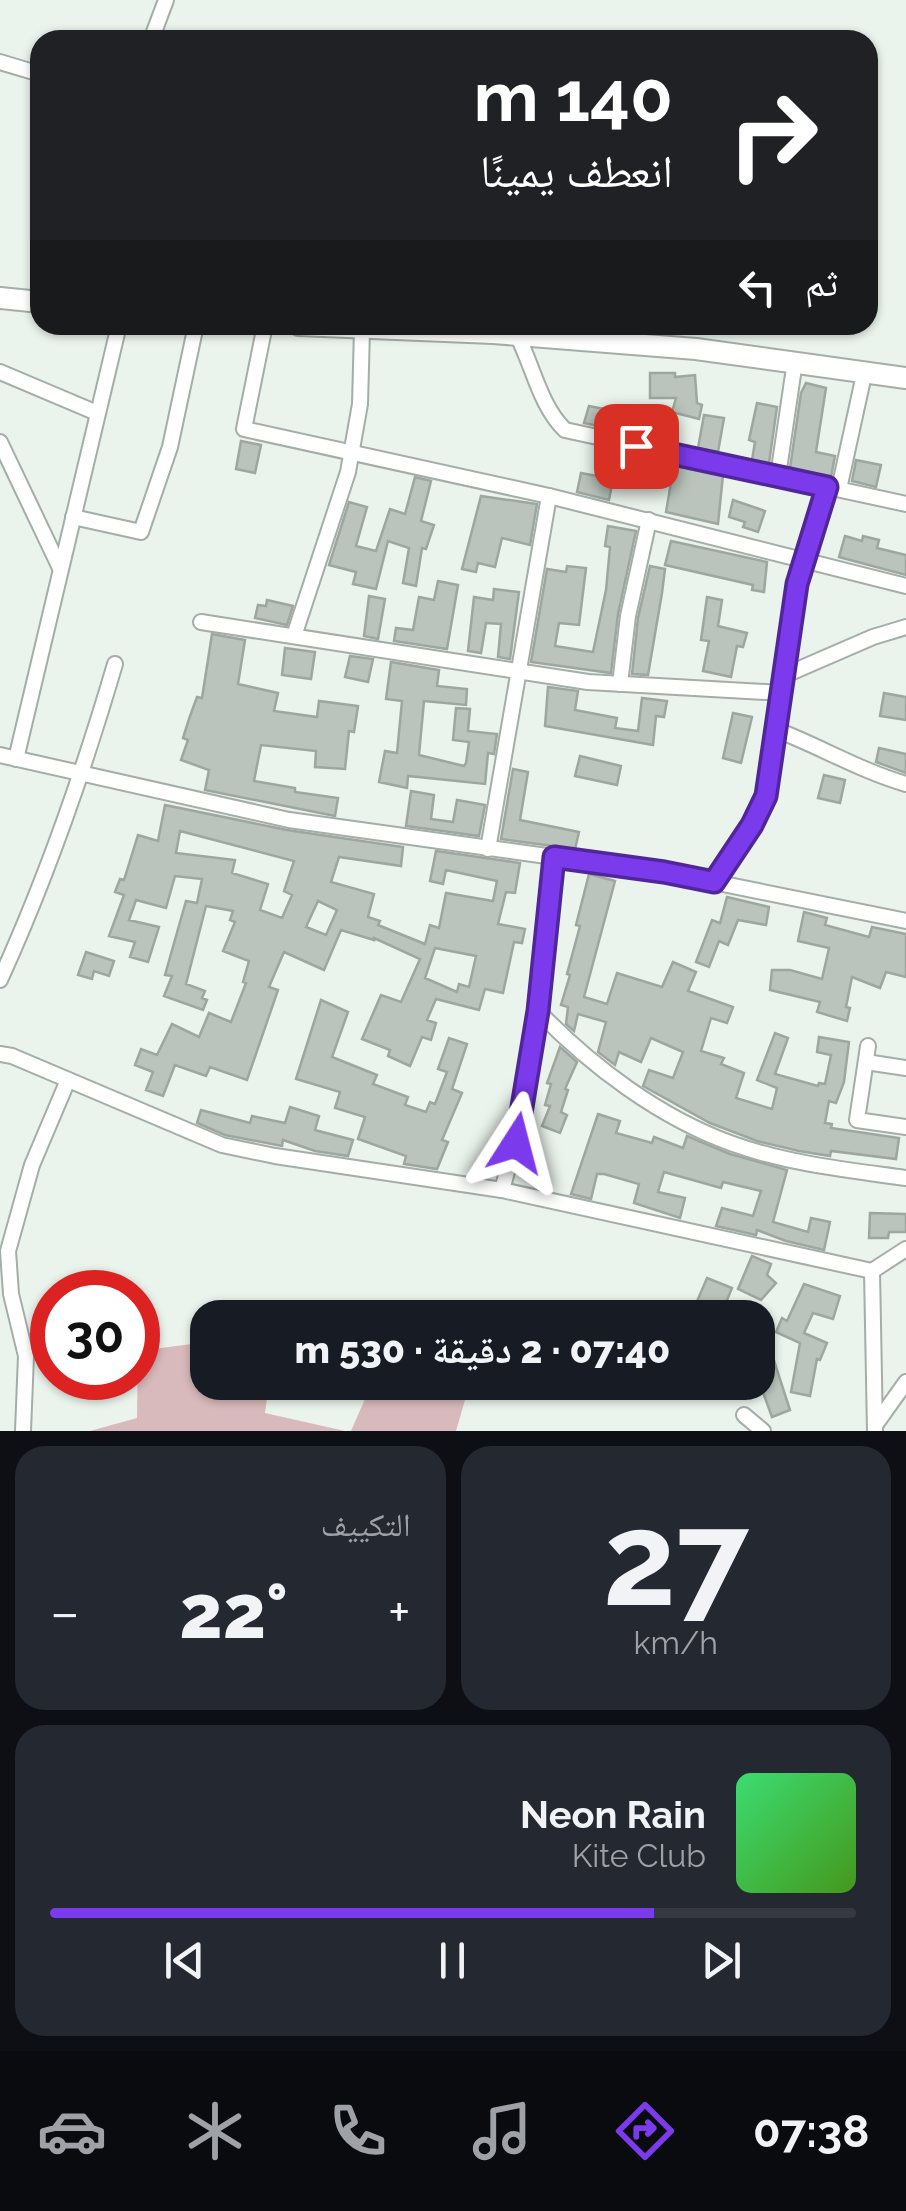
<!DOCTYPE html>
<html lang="ar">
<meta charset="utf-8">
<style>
body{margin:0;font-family:Raleway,"Noto Naskh Arabic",sans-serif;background:#242831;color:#f1f3f6;direction:rtl;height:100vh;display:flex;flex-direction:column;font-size:38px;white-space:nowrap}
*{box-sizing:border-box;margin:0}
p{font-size:32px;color:#9ea1a6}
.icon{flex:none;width:55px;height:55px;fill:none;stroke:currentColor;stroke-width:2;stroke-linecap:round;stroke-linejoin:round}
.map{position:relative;height:1431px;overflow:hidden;direction:ltr}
.drawer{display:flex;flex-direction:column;gap:15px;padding:15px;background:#0d0f14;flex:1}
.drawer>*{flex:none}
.hud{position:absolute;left:30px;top:30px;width:848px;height:305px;border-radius:30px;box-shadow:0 2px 8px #0004;direction:rtl;background:#202124;color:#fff;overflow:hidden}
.speed{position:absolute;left:30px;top:1270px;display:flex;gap:20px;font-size:50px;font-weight:700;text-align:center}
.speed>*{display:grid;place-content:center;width:130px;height:130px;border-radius:50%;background:#171b24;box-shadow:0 2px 8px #0004;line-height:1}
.speed .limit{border:15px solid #d22;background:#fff;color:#111}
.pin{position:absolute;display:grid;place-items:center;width:85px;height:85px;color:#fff;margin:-42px;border-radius:20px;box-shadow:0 5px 15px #0006}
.me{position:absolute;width:110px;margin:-55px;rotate:9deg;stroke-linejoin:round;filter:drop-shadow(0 0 8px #0008)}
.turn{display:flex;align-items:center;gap:35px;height:210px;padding:0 40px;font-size:45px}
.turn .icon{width:130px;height:130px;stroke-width:2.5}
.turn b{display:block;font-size:70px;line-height:85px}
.then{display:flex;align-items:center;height:95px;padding:0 40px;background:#0003;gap:20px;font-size:38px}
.big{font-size:75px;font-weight:800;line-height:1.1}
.drawer .tile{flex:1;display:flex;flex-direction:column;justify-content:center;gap:15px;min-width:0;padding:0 35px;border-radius:30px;background:#242831}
.drawer .dial{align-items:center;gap:0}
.dial b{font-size:130px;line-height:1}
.song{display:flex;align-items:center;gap:30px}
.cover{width:120px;height:120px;border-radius:15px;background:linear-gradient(135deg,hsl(140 70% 55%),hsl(100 70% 35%))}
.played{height:10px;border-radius:5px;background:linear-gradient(90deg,#7c3aed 75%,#363941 75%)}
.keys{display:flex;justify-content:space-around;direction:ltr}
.heat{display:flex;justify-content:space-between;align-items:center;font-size:55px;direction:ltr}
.drawer .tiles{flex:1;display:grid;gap:15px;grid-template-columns:1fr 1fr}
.tile:last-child{grid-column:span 2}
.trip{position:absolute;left:190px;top:1300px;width:585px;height:100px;border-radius:30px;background:#171b24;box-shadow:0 2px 8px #0004;font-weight:800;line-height:100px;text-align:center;direction:rtl}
.dock{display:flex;height:160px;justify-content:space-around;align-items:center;background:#090b0e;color:#9ea1a6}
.dock .icon{width:70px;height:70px}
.dock .on{color:#7c3aed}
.dock b{font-size:45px;color:#f1f3f6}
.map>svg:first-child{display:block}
</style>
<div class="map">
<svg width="906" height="1431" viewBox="0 0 906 1431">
<rect width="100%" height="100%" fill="#eaf3ec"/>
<!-- green -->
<g fill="#d9babc">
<path d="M207 1342 208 1382 269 1383 265 1413 345 1431H90L137 1418 138 1351Z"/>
<path d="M372 1383H422L465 1400 456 1431H351Z"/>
</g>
<!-- building -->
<g fill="#bac3bc" stroke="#9da69f" stroke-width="2.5" fill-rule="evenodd">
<path d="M650 373H675V377L695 375 697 403 702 405 699 419 672 412 676 398H650Z"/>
<path d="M806 383 826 388 816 452 835 456 831 477 790 468 801 393Z"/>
<path d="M757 403 777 407 769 463 752 460 755 442 749 440Z"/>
<path d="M589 406 618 412 612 429 584 423Z"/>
<path d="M704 415 724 418 718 452 698 448Z"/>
<path d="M241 441 261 445 255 473 236 469Z"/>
<path d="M856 460 881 465 876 487 852 481Z"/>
<path d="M674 465 723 475 718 524 666 512Z"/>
<path d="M581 473 613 479 609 500 577 492Z"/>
<path d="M415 477 431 481 421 521 434 525 426 549 422 548 416 586 403 583 409 548 388 541 376 589 353 584 356 572 329 565 349 502 367 507 356 546 376 551 390 509 405 514Z"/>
<path d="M481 496 537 504 530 545 502 538 495 567 478 563 476 572 462 569Z"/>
<path d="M733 500 765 511 758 532 743 527 745 522 729 517Z"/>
<path d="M608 526 636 531 618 614 611 673 531 662 547 569 566 572 567 566 586 568 579 625 559 623 555 646 593 652 606 590 610 547 605 546Z"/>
<path d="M845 536 862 541 863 536 879 540 877 548 906 555V575L839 557Z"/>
<path d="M671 541 767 562 764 592 752 590 753 585 665 565Z"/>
<path d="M650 566 665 569 662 593 648 675 632 674 638 618Z"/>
<path d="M438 581 458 585 447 649 394 641 396 628 413 630 419 597 434 600Z"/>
<path d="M494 589 519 592 510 659 498 657 501 624 486 623 481 653 468 651 474 597 493 600Z"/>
<path d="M369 596 385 599 378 639 364 636Z"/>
<path d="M707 597 722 600 718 626 747 633 743 647 737 646 731 677 703 671 709 641 701 640Z"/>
<path d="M267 600 293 606 287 625 255 618 258 605 266 606Z"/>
<path d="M212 634 245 640 238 684 278 693 274 711 317 717 319 701 358 706 354 732 349 731 345 769 315 767 316 751 261 745 254 781 295 788V792L338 798 335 816 205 790 209 770 181 760 188 740 183 738 189 719 197 697 202 698Z"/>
<path d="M285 648 315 652 311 679 282 675Z"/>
<path d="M350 656 373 659 368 682 345 677Z"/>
<path d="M391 662 439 670 437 686 467 689 466 705 424 701 419 755 464 766 466 763 469 742 453 740 456 708 470 709 468 731 497 734 494 754 488 753 485 784 408 776 407 788 379 782 385 751 397 753 402 701 386 699Z"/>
<path d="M548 687 578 691 575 710 617 718 615 728 638 731 642 698 667 701 664 717 656 716 653 745 545 726Z"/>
<path d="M884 693 906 697V720L880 716Z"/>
<path d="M733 713 752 717 741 763 723 758Z"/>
<path d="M879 748 906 754V773L876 762Z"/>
<path d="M580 756 621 766 617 785 575 776Z"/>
<path d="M513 769 528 772 520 820 579 832 575 849 501 839Z"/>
<path d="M824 775 845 780 840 803 818 798Z"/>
<path d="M411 791 434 795 431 819 453 822 457 800 485 805 479 836 406 826Z"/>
<path d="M165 805 287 830 403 847 401 866 339 857 331 882 374 894 368 917 380 921 378 925 425 944 430 925 439 928 446 893 493 901 497 881 446 870 443 884 430 881 436 851 520 863 515 893 506 892 498 924 525 929 522 943 514 942 503 993 485 989 479 1010 436 999 427 1020 436 1023 431 1040 422 1037 410 1066 388 1056 390 1050 362 1039 381 995 401 1002 420 959 374 938V940L341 930 324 970 284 952 269 987 278 990 247 1080 210 1067 206 1076 175 1065 163 1096 146 1090 153 1072 135 1065 141 1049 157 1055 172 1024 199 1037 209 1013 231 1022 246 983 243 982 249 961 223 951 235 922 230 920 233 911 206 906 186 984 205 991 202 998 207 1000 203 1010 164 996 172 976 165 975 186 901 197 903 202 879 175 876 166 908 136 900 129 920 159 927 148 962 130 957 135 942 109 936 124 895 115 892 120 879 124 880 138 835 158 841ZM180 831 294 861 284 891 292 895 282 918 260 910 268 884 232 873 235 860 176 853ZM318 901 337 910 326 935 306 927ZM435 948 476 956 469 987 459 984 457 992 425 978Z"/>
<path d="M589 874 615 881 584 997 607 1004 617 973 662 987 673 962 696 972 688 991 733 1007 727 1023 711 1018 701 1051 724 1058 721 1064 744 1073 736 1098 772 1109 777 1088 757 1080 775 1033 788 1038 775 1074 818 1086 819 1083 825 1084 831 1055 817 1052 819 1037 849 1042 844 1082 836 1103 829 1101 825 1123 832 1124 831 1128 899 1138 896 1159 831 1151 830 1156 799 1151 757 1141 710 1123 643 1086 649 1070 673 1078 683 1052 651 1038 641 1062 619 1052 615 1065 598 1052 606 1022 578 1014 574 1031 566 1024 568 1007 561 1005 570 975 567 974 580 926 576 925Z"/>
<path d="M727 897 769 907 766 925 738 920 728 945 719 941 709 967 696 962 712 920 720 923Z"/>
<path d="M804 912 827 918 825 925 869 937 872 927 906 934V977L886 972 880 988 852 977 846 1007 850 1008 847 1021 817 1012 820 1002 770 990 772 970H790L822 979 829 948 798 941Z"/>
<path d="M86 952 114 961 109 976 94 971 92 979 78 975Z"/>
<path d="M321 1000 348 1012 332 1057 377 1075 373 1084 408 1097 405 1105 426 1112 430 1102 435 1104 447 1072 438 1069 449 1038 467 1044 452 1089 462 1093 442 1140 448 1142 437 1169 404 1164 406 1156 358 1139 365 1117 335 1108 340 1092 296 1079Z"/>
<path d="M560 1047 577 1062 565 1089 568 1090 561 1112 567 1115 560 1133 542 1126 550 1106 545 1105 551 1084 547 1083Z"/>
<path d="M290 1107 319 1116 315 1130 353 1140 348 1156 315 1151 283 1140 282 1146 225 1135 197 1123 201 1110 250 1123 252 1116 285 1123Z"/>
<path d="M598 1114 620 1121 616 1133 652 1143 654 1137 683 1148 687 1136 730 1154 787 1170 773 1222 808 1232 811 1218 830 1222 824 1250 786 1241 757 1230 756 1235 716 1226 722 1208 753 1216 761 1191 723 1182 721 1188 664 1172 658 1192 685 1198 680 1218 634 1203 639 1184 604 1174H597L591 1199 571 1194Z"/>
<path d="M870 1213 906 1214V1232H889L888 1238H869Z"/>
<path d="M752 1256 771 1264 767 1275 776 1283 761 1300 738 1289Z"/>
<path d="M707 1278 732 1288 720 1317 695 1306Z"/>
<path d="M804 1284 840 1296 833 1319 813 1313 804 1333 827 1343 820 1360 817 1359 810 1396 791 1392 800 1343 776 1332 782 1318 787 1321Z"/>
<path d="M767 1339 790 1410 772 1417 761 1387 758 1389V1342Z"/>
</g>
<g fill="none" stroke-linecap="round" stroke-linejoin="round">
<!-- street casing -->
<g stroke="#a4ada6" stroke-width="18">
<g id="street">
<path d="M151 40 166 0"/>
<path d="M0 62 40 74"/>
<path d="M265 325 244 429 549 496 906 586"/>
<path d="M517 335C533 366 540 406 565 430L906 504"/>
<path d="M0 372 97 413"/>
<path d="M0 442 60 568"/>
<path d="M778 476 795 361"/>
<path d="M839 489 865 370"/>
<path d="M73 517 141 532 170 447 196 325"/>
<path d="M201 622 588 682 783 693"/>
<path d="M294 636 348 472 360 404 362 330"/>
<path d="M783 676 873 637 906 627"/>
<path d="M620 684 628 616 649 520"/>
<path d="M777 730C821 747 861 771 906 784"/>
<path d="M0 755 289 820 554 857C541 969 533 1082 502 1190L872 1271 875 1431"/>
<path d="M16 759 119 325"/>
<path d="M488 849 549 496"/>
<path d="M554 857 664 872 906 921"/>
<path d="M714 882 752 825 766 796 797 583 827 487"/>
<path d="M0 980C47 877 83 773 115 664"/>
<path d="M538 1011C591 1066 660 1118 733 1144 789 1164 848 1170 906 1178"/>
<path d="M868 1046 857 1120 906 1127"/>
<path d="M0 1054 12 1056 222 1145 275 1156 502 1190"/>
<path d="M866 1062 906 1068"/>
<path d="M872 1271 906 1249"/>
<path d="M744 1415 763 1431"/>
<path d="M876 1424 906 1382"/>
<path d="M23 1431 26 1356 11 1294 8 1251 32 1165 68 1080"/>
</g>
</g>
<!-- secondary casing -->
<g stroke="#a4ada6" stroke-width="24">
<g id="secondary">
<path d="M0 298 40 302"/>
<path d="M299 325 493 333 696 349 906 378"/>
</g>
</g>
<!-- street -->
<use href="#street" stroke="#fff" stroke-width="14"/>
<!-- secondary -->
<use href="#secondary" stroke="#fff" stroke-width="20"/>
</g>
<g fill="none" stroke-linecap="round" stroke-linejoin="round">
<!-- route casing -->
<g stroke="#51269a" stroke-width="25">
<path id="route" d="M516 1143 538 1011 554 857 664 872 714 882 752 825 766 796 797 584 827 487 636 446"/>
</g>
<!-- route -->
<use href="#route" stroke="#7c3aed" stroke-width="18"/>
</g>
</svg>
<div class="speed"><div class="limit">30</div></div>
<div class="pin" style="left:636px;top:446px;background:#d93025"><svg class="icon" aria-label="arrive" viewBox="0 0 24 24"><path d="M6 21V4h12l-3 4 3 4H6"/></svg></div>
<svg class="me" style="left:516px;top:1143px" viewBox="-20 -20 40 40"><path d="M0-17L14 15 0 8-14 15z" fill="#7c3aed" stroke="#fff" stroke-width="4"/></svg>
<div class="trip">07:40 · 2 دقيقة · 530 m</div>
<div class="hud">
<div class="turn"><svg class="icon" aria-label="right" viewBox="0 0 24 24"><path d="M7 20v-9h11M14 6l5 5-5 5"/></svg><div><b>140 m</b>انعطف يمينًا</div></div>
<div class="then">ثم<svg class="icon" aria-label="left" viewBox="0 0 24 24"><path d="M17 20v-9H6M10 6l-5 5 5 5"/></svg></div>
</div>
</div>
<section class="drawer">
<div class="tiles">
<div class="tile dial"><b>27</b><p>km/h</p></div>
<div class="tile"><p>التكييف</p>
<div class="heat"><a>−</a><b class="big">22°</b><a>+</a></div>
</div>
<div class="tile">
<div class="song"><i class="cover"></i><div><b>Neon Rain</b><p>Kite Club</p></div></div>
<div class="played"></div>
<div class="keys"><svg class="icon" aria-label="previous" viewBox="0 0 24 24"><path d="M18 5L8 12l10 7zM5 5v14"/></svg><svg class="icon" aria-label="pause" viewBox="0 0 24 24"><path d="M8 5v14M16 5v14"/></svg><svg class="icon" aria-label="next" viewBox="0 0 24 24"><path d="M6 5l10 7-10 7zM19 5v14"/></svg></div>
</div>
</div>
</section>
<nav class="dock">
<b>07:38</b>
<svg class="icon on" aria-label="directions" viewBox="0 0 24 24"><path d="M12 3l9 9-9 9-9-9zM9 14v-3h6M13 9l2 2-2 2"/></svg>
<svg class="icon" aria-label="music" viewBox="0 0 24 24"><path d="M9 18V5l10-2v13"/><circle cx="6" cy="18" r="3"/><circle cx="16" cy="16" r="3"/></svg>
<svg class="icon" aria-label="phone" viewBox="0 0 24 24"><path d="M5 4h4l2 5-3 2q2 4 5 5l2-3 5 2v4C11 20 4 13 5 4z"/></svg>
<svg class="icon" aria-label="climate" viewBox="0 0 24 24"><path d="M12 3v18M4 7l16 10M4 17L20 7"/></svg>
<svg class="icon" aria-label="car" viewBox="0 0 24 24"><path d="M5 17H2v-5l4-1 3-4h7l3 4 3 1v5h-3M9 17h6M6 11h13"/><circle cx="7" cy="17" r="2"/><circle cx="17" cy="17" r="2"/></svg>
</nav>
